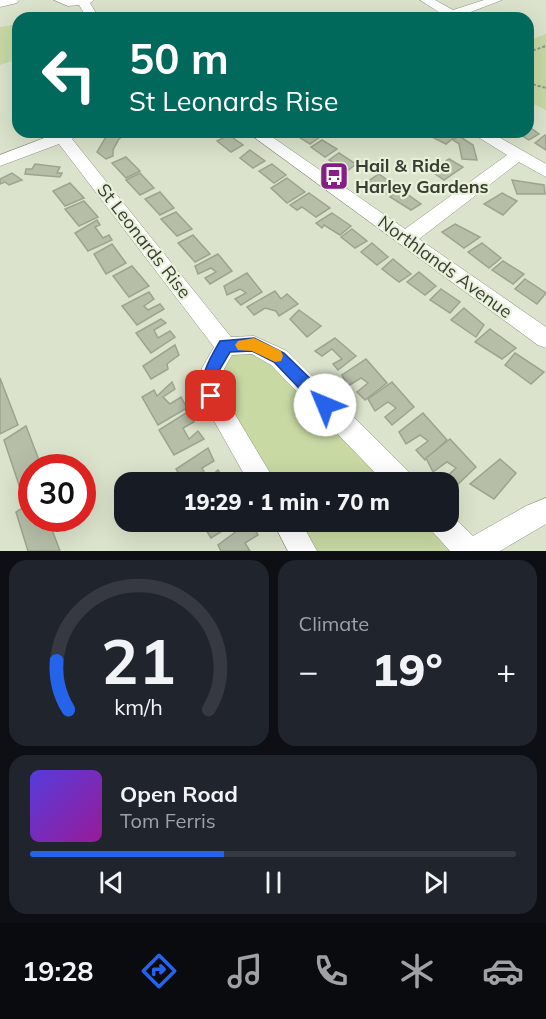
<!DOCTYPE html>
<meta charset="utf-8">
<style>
body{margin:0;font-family:Mulish,sans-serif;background:#20242c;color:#f1f3f6;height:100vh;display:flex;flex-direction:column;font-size:22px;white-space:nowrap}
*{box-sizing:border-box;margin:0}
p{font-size:20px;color:#9ea1a6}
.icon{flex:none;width:33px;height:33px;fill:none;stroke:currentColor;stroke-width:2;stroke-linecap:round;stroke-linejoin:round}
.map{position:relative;height:551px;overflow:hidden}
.details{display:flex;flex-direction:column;gap:9px;padding:9px;background:#0d0f14;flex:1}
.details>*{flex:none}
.banner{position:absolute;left:12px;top:12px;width:522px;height:126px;border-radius:18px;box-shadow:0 6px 24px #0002;background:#00695c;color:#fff;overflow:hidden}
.speed{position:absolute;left:18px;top:454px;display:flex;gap:12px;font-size:30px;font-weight:700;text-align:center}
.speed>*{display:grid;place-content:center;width:78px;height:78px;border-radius:50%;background:#171b24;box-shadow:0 6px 24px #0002;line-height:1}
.speed .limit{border:9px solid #d22;background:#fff;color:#111}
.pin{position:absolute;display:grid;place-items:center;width:51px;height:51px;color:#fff;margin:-26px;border-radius:12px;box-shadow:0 3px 9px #0006}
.me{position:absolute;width:66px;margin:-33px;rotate:315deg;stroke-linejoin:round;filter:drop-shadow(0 0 4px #0008)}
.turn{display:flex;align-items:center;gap:21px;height:126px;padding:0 18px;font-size:27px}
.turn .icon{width:78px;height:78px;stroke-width:2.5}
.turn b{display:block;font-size:42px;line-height:51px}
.big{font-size:45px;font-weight:800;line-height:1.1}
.details .widget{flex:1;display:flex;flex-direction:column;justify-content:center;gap:9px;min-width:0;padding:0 21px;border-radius:18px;background:#20242c}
.details .dial{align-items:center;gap:0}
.dial svg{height:156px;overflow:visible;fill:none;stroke:#363941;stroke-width:7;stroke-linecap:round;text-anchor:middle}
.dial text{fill:#f1f3f6;stroke:none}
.song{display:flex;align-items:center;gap:18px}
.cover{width:72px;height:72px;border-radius:9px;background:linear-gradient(135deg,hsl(250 70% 55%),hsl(300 70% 35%))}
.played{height:6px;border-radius:3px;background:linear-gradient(90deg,#2563eb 40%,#363941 40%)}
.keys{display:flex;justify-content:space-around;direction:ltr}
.heat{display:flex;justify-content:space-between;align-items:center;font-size:33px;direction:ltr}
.details .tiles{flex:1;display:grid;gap:9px;grid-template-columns:1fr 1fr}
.widget:last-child{grid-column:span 2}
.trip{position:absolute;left:114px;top:472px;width:345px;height:60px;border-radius:18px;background:#171b24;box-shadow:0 6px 24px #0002;font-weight:800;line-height:60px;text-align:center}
.tabs{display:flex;height:96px;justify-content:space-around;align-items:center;background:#090b0e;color:#9ea1a6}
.tabs .icon{width:42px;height:42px}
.tabs .active{color:#2563eb}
.tabs b{font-size:27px;color:#f1f3f6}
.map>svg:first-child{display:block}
</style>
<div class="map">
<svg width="546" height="551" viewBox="0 0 546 551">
<rect width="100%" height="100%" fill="#dbe3cc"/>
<!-- green -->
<g fill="#c8d9a4">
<path d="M18 24V59L0 65V27Z"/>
<path d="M546 34V110L528 101V41Z"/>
<path d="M251 351 274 362 391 483H274L220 393V370L231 354Z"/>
<path d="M297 522H429L457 551H314Z"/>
</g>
<!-- building -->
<g fill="#b6bea8" stroke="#9da48e" stroke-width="1.5">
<path d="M528 126 539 134 529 140 515 132H528Z"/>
<path d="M115 132H125L126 134 119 139 113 150V156L106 159 97 152 107 135Z"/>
<path d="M297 132H312L320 137 310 144 294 134Z"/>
<path d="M427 132H451L457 135 446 144 426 134Z"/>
<path d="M229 135 243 145 231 152 217 141Z"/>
<path d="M545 135 546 136V150L535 143Z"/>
<path d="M459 136 473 145 477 160 462 159 459 144 453 140Z"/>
<path d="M322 140 337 149 325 157 311 147Z"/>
<path d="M250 150 265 161 253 168 240 158Z"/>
<path d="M339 153 356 164 347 171 329 160Z"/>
<path d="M126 157 140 171 126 178 112 163Z"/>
<path d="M449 159 463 167 444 180 431 171Z"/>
<path d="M35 164 60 167 57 173H62L60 177 25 174 26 169H32Z"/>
<path d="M272 164 286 175 274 183 259 171Z"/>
<path d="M12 173 22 180 9 185 5 182 0 184V179Z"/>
<path d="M140 173 154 188 140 195 126 180Z"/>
<path d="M379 174 396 186 387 194 368 181Z"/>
<path d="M287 178 305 192 287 203 271 188Z"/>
<path d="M512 180 544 185 545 194H517Z"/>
<path d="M70 183 84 198 65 206 53 191Z"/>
<path d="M400 189 421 204 411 210 390 197Z"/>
<path d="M160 192 174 208 160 215 145 199Z"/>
<path d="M309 193 330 208 316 217 302 207 297 210 290 205Z"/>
<path d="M502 193 517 201 503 215 484 204Z"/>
<path d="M84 201 98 217 79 226 65 209Z"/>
<path d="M176 212 192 229 177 236 161 219Z"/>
<path d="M332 213 351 226 340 235 324 225 322 228 316 223Z"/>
<path d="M97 220 100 225 95 227 103 238 109 235 112 240 88 251 75 233Z"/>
<path d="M455 224 480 237 464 248 442 232Z"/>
<path d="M352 229 367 241 355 248 341 237Z"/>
<path d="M193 235 210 254 195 262 178 243Z"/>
<path d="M372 243 388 257 377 265 361 252Z"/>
<path d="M482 243 501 258 489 268 468 252Z"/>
<path d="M112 244 126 263 106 274 94 254Z"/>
<path d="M218 254 232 271 210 284 205 278 216 272 211 268 198 274 195 266Z"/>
<path d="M393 259 411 274 399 282 382 269Z"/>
<path d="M503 261 524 274 513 284 492 270Z"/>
<path d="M132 266 149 286 129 297 113 276Z"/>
<path d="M419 272 436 286 425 295 407 282Z"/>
<path d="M247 273 262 292 241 305 235 299 246 293 240 289 227 295 224 286Z"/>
<path d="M525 279 546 293 537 304 515 289Z"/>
<path d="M441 289 460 302 450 313 430 300Z"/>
<path d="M275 291 281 299 287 294 298 304 279 316 276 311 265 308 254 315 247 307Z"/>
<path d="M149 292 154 299 144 306 148 310 160 304 164 309 137 325 122 306Z"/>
<path d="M464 308 484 325 476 337 451 320Z"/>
<path d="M299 310 321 326 307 337 290 319Z"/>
<path d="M161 319 166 323 154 330 158 338 170 331 175 337 151 353 136 333Z"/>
<path d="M490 329 516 348 502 359 475 342Z"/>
<path d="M335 338 356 356 338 370 333 364 342 359 332 349 322 356 315 351Z"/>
<path d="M175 345 179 355 167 364 168 369 151 379 143 366Z"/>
<path d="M515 353 544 372 531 384 505 365Z"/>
<path d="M366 359 387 383 365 400 357 392 368 383 361 378 348 386 342 375Z"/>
<path d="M0 378 18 425 0 434Z"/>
<path d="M172 382 175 389 163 397 170 404 181 397 187 408 158 425 142 397 154 390 157 396Z"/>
<path d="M392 382 414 407 392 425 385 417 396 408 388 402 375 411 368 399Z"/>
<path d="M189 411 194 422 183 428 189 439 198 431 204 439 174 455 159 430Z"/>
<path d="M423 413 447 440 425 460 416 450 428 441 420 435 406 444 399 432Z"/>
<path d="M26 426 42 468H32V493L23 497 4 440Z"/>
<path d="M450 439 476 467 454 488 444 479 456 468 447 462 433 472 426 458Z"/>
<path d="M208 448 214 461 202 468 208 479 218 470 224 479 218 483H185L176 469Z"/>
<path d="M500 459 516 473 494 499 470 484Z"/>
<path d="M32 502V519H48L60 551H28L16 512Z"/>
<path d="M201 522H237L211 538Z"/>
<path d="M249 522H251L258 535 245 543 250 551H221L218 545Z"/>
</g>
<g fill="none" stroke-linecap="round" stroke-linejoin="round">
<!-- minor casing -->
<g stroke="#8d947f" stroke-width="1">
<g id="minor">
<path d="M0 0H19L17 3 0 7Z"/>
<path d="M54 0H94L90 3 99 18H87L79 5 68 6Z"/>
<path d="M420 0H435L453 10 484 0H502L455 18H437L442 14Z"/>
<path d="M60 132H82L72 139 231 337 254 336 287 351 411 474 415 483H385L271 365 252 354 232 355 224 369 223 394 276 483H249L200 396 202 368 214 347 59 144 0 166V155Z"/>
<path d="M247 132H265L405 229 507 155 470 132H490L546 164V177L519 162 419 239 546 327V348L538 345Z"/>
<path d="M546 498V524L500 551H450L432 531 428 522H448V512L473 536 526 506Z"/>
<path d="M273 522H301L317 551H288Z"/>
</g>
</g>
<!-- path -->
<g stroke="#909685" stroke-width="2" stroke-dasharray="3 2" stroke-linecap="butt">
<path d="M528 52 546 46"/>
<path d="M528 83 546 88"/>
</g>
<!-- minor -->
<use href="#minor" fill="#fff" fill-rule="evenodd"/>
</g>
<!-- route -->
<path fill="#2563eb" stroke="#184099" stroke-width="1.5" d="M254 338 284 353 331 399 333 405 331 410 325 412 320 410 274 362 252 351 230 352 220 369 217 401 211 403 206 401C196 380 210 358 220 341Z"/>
<!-- slow -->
<path fill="#f59e0b" d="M254 338 281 351 283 356 281 361 275 362 252 351 238 350 235 345 238 341Z"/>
<!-- icons -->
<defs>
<g id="bus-square" transform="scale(1.5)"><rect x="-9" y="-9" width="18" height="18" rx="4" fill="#871e85" stroke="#e8f1d9"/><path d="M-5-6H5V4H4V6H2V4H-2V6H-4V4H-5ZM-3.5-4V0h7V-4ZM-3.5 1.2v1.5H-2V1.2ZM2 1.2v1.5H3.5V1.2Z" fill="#fff"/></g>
</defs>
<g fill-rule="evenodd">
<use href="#bus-square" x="334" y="176"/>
</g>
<g text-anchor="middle" stroke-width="4.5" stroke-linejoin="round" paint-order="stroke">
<!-- poi labels -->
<g font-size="18" font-weight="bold" fill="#393c33" stroke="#e8f1d9" text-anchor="start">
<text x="355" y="172">Hail &amp; Ride<tspan x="355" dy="21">Harley Gardens</tspan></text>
</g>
<!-- street labels -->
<g font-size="18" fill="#393c33" stroke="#e8f1d9">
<text transform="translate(144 241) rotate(52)" y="6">St Leonards Rise</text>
<text transform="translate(445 267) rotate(36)" y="6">Northlands Avenue</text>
</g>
</g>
</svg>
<div class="speed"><div class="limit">30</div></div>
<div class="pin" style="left:211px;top:396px;background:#d93025"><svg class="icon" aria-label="arrive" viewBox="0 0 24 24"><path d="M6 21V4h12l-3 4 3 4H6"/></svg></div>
<svg class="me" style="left:325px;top:405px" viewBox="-20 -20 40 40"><circle r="19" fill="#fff"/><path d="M0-13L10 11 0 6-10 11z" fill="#2563eb"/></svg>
<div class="trip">19:29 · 1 min · 70 m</div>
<div class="banner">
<div class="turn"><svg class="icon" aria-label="left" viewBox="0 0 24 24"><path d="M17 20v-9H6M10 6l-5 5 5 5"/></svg><div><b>50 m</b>St Leonards Rise</div></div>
</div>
</div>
<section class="details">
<div class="tiles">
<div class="widget dial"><svg viewBox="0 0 100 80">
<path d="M14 69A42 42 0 1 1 86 69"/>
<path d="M14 69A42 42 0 0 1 8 44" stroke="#2563eb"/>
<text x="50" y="56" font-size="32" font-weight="700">21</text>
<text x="50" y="72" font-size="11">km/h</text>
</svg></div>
<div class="widget"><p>Climate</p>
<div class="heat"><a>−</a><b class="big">19°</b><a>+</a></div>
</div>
<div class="widget">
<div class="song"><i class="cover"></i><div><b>Open Road</b><p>Tom Ferris</p></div></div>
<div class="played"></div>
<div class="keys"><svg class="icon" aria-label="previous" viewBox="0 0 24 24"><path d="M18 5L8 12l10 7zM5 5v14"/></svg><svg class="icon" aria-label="pause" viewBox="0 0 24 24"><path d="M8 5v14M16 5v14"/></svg><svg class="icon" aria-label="next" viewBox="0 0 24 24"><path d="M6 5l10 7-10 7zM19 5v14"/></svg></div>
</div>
</div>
</section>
<nav class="tabs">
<b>19:28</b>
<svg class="icon active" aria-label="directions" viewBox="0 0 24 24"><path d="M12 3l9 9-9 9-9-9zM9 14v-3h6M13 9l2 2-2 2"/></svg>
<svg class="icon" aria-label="music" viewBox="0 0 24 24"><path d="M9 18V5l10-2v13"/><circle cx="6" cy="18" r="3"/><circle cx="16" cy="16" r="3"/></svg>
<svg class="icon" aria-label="phone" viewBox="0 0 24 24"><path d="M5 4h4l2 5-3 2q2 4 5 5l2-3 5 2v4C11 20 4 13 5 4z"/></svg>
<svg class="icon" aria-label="climate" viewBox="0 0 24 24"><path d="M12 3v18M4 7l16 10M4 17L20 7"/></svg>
<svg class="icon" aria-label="car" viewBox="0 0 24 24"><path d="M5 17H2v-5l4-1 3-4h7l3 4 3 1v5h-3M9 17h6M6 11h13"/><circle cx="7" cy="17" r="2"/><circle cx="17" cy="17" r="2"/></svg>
</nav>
